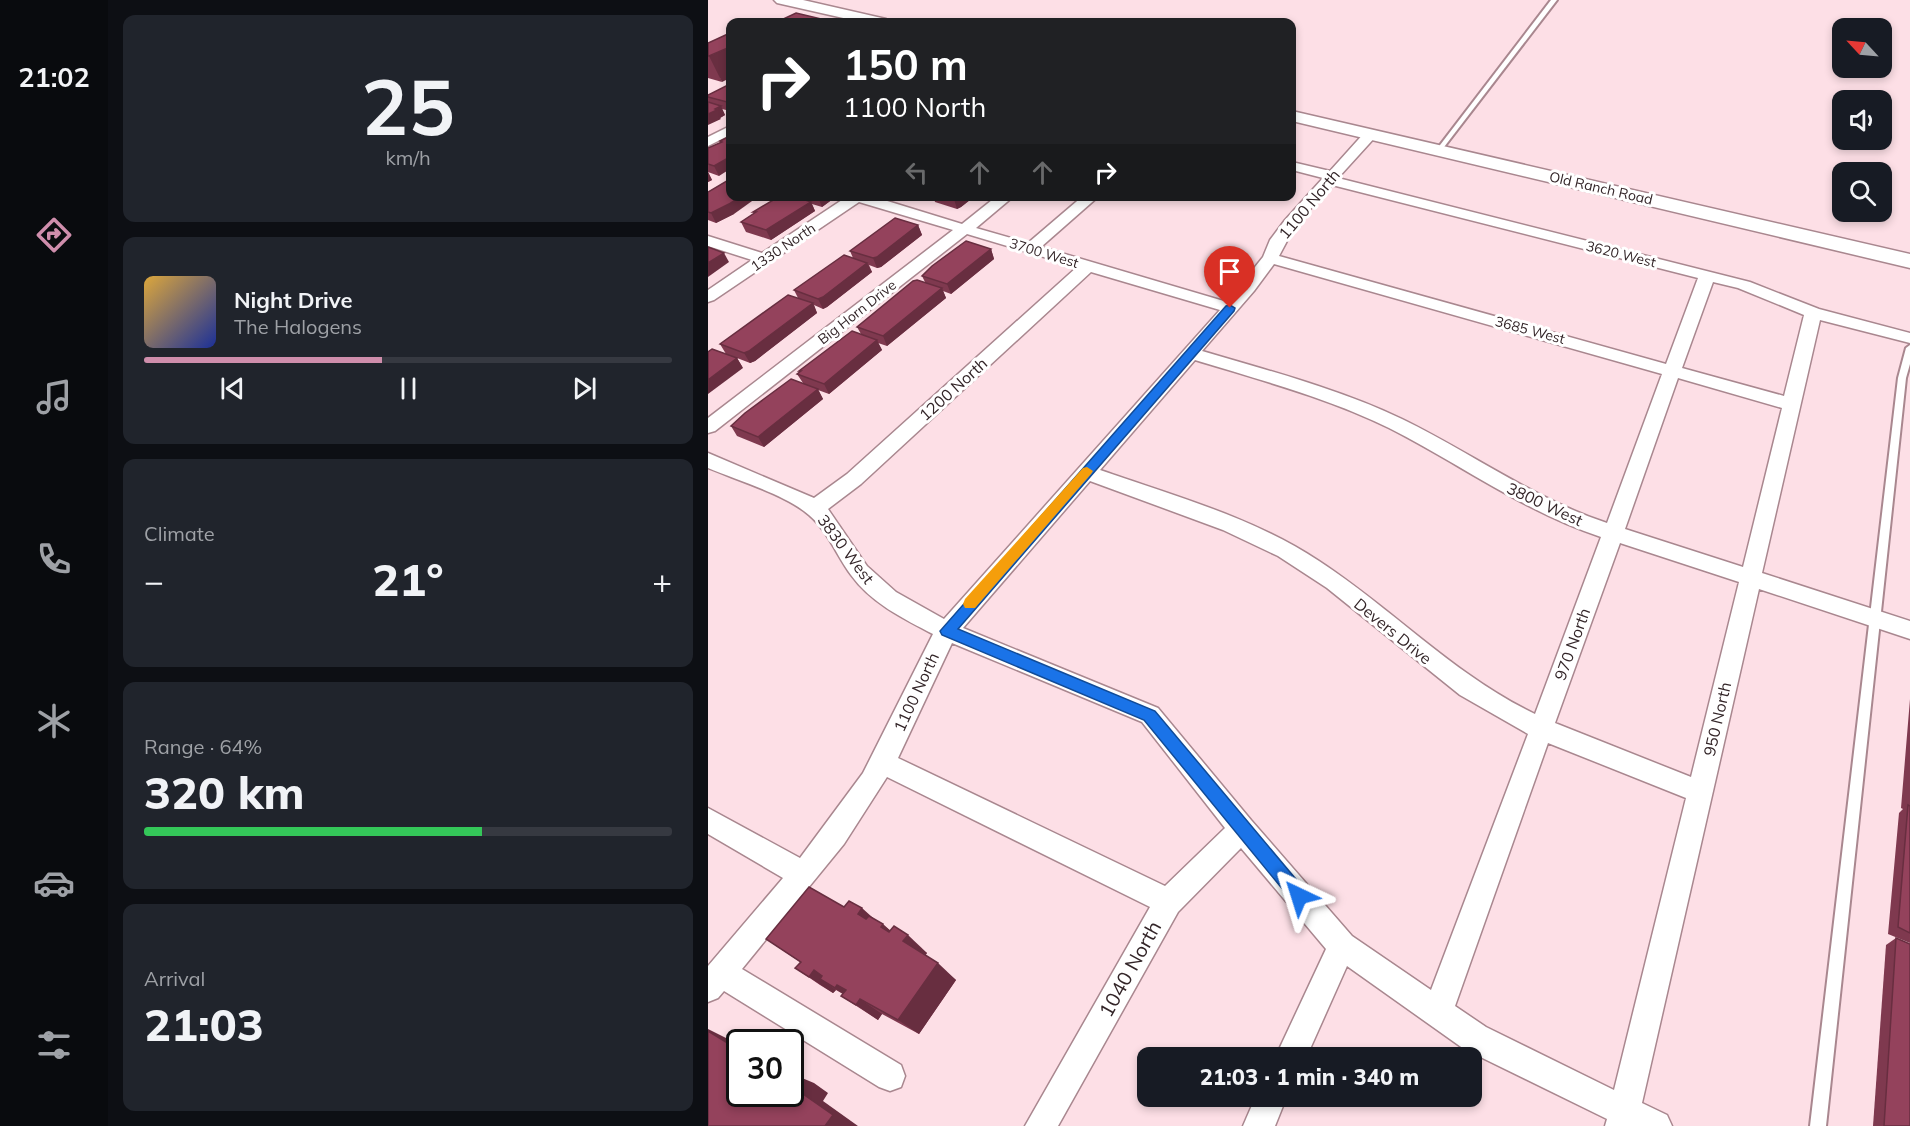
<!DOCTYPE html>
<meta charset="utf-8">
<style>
body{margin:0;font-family:Mulish,sans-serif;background:#20242c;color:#f1f3f6;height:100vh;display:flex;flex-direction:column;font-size:22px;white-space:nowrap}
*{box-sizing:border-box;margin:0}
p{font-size:20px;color:#9ea1a6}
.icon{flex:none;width:33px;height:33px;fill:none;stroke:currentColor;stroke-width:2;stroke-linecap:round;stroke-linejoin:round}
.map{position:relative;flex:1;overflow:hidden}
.panel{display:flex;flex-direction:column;gap:15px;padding:15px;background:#0d0f14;width:600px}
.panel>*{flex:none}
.hud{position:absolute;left:18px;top:18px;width:570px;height:183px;border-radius:12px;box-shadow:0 3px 9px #0003;background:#202124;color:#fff;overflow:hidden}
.needle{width:39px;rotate:296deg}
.fabs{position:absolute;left:1124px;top:18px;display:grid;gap:12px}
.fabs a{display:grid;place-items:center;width:60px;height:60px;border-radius:12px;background:#171b24;box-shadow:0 3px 9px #0003;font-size:30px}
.speed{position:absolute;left:18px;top:1029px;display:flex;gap:12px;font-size:30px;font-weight:700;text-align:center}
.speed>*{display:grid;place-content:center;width:78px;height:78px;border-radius:50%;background:#171b24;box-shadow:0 3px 9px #0003;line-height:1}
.speed .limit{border:3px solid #111;border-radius:9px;background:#fff;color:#111}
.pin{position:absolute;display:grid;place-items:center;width:51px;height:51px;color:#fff;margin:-62px -26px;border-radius:50% 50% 50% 0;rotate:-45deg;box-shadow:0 0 6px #0007}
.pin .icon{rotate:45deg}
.me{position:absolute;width:66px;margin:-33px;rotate:319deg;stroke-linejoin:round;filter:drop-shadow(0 0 4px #0008)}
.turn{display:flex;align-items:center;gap:21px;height:126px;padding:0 18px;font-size:27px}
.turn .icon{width:78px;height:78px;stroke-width:2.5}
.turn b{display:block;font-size:42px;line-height:51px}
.lanes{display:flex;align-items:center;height:57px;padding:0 18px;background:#0003;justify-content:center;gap:30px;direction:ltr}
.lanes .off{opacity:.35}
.big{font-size:45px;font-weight:800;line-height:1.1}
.panel .widget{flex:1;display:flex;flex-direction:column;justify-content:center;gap:9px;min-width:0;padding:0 21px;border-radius:12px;background:#20242c}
.panel .dial{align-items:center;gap:0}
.dial b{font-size:78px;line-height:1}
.song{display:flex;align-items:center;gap:18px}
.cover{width:72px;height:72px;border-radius:9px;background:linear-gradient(135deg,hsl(40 70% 55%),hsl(230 70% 35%))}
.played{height:6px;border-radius:3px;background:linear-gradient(90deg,#cf8eac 45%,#363941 45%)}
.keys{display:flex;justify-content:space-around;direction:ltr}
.heat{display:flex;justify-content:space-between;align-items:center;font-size:33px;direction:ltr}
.charge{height:9px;border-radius:4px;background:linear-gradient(90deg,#34c759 64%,#363941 0)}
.trip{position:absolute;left:429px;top:1047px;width:345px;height:60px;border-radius:12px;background:#171b24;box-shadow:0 3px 9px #0003;font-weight:800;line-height:60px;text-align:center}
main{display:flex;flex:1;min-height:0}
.tabs{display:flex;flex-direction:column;width:108px;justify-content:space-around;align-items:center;background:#090b0e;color:#9ea1a6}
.tabs .icon{width:42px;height:42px}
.tabs .on{color:#cf8eac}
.tabs b{font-size:27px;color:#f1f3f6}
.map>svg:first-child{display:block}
</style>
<main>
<nav class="tabs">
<b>21:02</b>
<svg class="icon on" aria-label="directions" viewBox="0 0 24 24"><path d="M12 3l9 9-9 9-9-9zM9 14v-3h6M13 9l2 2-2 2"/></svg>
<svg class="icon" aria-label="music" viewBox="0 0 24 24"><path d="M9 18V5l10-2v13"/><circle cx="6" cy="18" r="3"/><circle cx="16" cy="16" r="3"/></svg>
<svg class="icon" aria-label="phone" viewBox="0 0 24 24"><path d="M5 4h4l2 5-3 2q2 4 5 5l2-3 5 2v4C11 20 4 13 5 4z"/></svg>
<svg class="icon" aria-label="climate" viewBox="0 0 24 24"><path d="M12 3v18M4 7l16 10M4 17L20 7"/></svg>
<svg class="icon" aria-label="car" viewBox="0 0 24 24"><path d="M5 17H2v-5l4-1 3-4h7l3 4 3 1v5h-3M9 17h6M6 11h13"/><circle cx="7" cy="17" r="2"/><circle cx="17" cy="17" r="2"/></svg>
<svg class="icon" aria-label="filters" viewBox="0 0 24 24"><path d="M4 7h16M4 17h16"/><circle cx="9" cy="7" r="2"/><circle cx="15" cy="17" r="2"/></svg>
</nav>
<section class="panel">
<div class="widget dial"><b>25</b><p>km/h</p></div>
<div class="widget">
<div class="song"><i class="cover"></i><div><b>Night Drive</b><p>The Halogens</p></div></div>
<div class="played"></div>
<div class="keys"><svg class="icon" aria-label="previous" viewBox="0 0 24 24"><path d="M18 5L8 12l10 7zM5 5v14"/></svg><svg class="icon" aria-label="pause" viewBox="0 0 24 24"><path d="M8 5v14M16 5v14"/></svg><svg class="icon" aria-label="next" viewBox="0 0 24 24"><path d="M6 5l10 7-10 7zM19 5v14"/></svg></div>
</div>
<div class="widget"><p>Climate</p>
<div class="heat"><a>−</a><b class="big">21°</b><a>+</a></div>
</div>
<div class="widget"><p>Range · 64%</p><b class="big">320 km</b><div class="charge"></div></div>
<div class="widget"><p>Arrival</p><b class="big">21:03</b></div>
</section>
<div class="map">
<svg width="1202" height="1126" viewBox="0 0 1202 1126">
<rect width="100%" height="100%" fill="#fddfe6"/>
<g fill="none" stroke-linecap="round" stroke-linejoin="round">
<!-- lane casing -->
<g stroke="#a9878f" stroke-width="4">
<g id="lane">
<path d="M843 0H849L733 151H729V149Z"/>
<path d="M1202 345V364L1198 378 1118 1126H1102L1190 378 1198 348Z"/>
</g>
</g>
<!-- street casing -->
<g stroke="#a9878f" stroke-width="3">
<g id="street">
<path d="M22 126V135L0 146V137Z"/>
<path d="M663 130 670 134 630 178 1042 282 1111 309 1202 333V343L1112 320 1054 573 1202 621V639L1051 589 934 1103 959 1115 964 1126H897L899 1119 756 1049 639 966 598 1058H567L618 949 533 848 470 912 350 1126H317L442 907 179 777 136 844 34 969 193 1065 197 1076 193 1087 182 1091 171 1087 16 991 10 998 0 1002V966L75 878 0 834V808L92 858 155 773 225 634C196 619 163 603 143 575 129 556 119 530 101 515 78 495 29 480 0 468V453L106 498 139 474 369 267 259 234 7 431 0 433V418L245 230 151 202 6 300 0 302V290L44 260 0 246V236L54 253 140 196H163L254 224 289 196H306L268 228 320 243 375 196H391L333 247 519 302 555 257 562 240 577 220 615 178 584 170V162L622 171 658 131ZM624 185 990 278 958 364 571 256 587 226ZM566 264 954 374 899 523C826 499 762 452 694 419 631 389 562 371 494 351L546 291ZM383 272 512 310 236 619 188 592 159 566 120 509 153 484ZM1005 282 1030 288 1096 315 1076 396 974 368ZM487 360C552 380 620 398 681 428 752 464 817 512 893 537L827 714C746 675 686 610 611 561 545 517 466 496 392 470ZM970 378 1074 408 1035 567 917 529ZM382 481 515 530 570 556 619 588 752 695 820 734 723 990 644 936 543 820 450 708 255 628ZM912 543 1031 582 983 777 847 723ZM244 643 434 722 517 828 457 886 190 758ZM840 743 978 798 906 1090 778 1027 747 1006Z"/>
<path d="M548 1096H579L567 1126H535Z"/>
</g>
</g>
<!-- secondary casing -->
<g stroke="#a9878f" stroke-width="3">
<g id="secondary">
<path d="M66 0H95L178 19 180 22H153L69 3Z"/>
<path d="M584 111 1202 254V268L584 121Z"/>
</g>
</g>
<!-- lane -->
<use href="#lane" fill="#fff" fill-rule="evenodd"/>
<!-- street -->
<use href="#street" fill="#fff" fill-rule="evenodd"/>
<!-- secondary -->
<use href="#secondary" fill="#fff" fill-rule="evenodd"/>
</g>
<!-- wall -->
<g fill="#7f394f">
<path d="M0 43 14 82 0 78Z"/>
<path d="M22 84V111L14 109 17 115 12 118 13 119 0 103V95Z"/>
<path d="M22 136 11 176 0 172 4 180 0 182V148L13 142 12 141Z"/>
<path d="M0 192 26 214 8 223 0 220Z"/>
<path d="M88 196H129L114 207 104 204 107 211 63 240 38 232 33 222 46 213 45 212Z"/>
<path d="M225 196H267L253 207 249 209 227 202Z"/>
<path d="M210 225 214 235 173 267 169 268 161 265 164 272 119 307 115 309 106 305 109 313 47 361 42 363 29 358 35 368 18 354 12 344 90 298 86 290 145 258 142 251Z"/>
<path d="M283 249 286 259 243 294 235 291 238 298 179 346 170 343 174 350 121 394 110 390 115 399 56 447 29 436 23 426 95 383 89 374 92 372 91 371 153 334 149 327 217 282 214 276Z"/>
<path d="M1202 699V943L1180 934 1191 813 1195 809 1193 808Z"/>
<path d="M136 907 165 918 183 931 219 953 217 955 248 980 211 1034 174 1014 170 1020 133 996 135 994 128 990 125 993 112 985 87 968 92 962 58 939Z"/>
<path d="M1188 938 1202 1126H1165L1178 945Z"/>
</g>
<!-- shaded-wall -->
<g fill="#682e40">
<path d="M22 47V78L14 82 1 56Z"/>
<path d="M22 100V110L19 102Z"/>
<path d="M13 106 17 115 12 118 13 119 0 125V114Z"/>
<path d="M22 157V169L11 176 6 166Z"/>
<path d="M0 172 4 180 0 182Z"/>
<path d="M33 196H51L26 214 8 223 3 213Z"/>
<path d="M111 196H129L114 207 110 197Z"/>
<path d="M251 196H267L253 207 249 209 246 199Z"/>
<path d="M103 202 107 211 63 240 58 230Z"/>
<path d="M210 225 214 235 173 267 169 268 165 258Z"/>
<path d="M283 249 286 259 243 294 239 284Z"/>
<path d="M16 253 21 262 0 277V263Z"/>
<path d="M159 263 164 272 119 307 115 309 110 299Z"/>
<path d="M234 288 238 298 179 346 175 336Z"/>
<path d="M105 303 109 313 47 361 42 363 36 353Z"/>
<path d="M169 340 174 350 121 394 116 384Z"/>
<path d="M29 358 35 368 0 394V380Z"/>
<path d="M110 389 115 399 56 447 50 437Z"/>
<path d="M154 908 174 926 175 924 195 942 150 914Z"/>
<path d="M200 935 219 953 215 959 195 941Z"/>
<path d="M230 963 248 980 211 1034 190 1020Z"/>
<path d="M106 970 129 986V985L152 1000V999L174 1014 170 1020 148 1005 149 1003 112 979 128 990 125 993 101 977Z"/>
<path d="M0 1029 20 1039 32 1046 26 1047 0 1031Z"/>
<path d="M82 1073 106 1083 120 1093 115 1101 150 1126H117L82 1082Z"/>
</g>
<!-- building -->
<g fill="#94425c" stroke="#682e40" stroke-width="1.5">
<path d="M88 13 122 21 119 22H69Z"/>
<path d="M22 33V47L1 56H0V43Z"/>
<path d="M22 84V100L19 102 0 97V95Z"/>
<path d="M0 102 13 106 7 109 9 110 0 114Z"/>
<path d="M22 136V157L6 166 0 164V148L14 142 12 141Z"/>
<path d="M22 179V196H33L21 204 3 213 0 212V192Z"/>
<path d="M72 196H86L103 202 58 230 33 222 48 212H45Z"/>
<path d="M237 196H251L246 199Z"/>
<path d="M187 218 210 225 169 257 165 258 142 251Z"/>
<path d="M258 241 283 249 239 284 214 276 224 266Z"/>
<path d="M0 247 16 253 0 263Z"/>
<path d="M136 255 159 263 115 297 110 299 86 290Z"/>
<path d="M209 280 234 288 175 336 149 327 205 281Z"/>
<path d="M80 295 105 303 41 351 36 353 12 344Z"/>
<path d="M144 331 169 340 116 384 89 374 93 371H91Z"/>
<path d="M4 349 29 358 0 380V352Z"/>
<path d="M83 379 110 389 50 437 23 426 37 413Z"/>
<path d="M1200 805 1202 806V933L1190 927Z"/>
<path d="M101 887 136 907 141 901 154 908 150 914 158 919 161 916 175 924 173 927 181 932 186 926 200 935 195 941 230 963 190 1020 152 999 148 1005 133 996 138 990 129 985 127 988 112 979 114 976 106 970 101 977 87 968 93 962 58 939Z"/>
<path d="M1188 938 1202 944V1126H1176Z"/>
<path d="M0 1031 26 1047 31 1040 35 1042H32V1094H82V1073L94 1081 88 1089 125 1115 117 1126H0Z"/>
</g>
<!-- route -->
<path fill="#1a73e8" stroke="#114b97" stroke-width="1.5" d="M522 305 527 308 526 311 250 629 447 711 597 890 600 896 597 902 591 905 585 902 436 720 234 635 232 631 518 306Z"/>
<!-- slow -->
<path fill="#f59e0b" d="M379 467 385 471 383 474 267 608H257L255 604 257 599 375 468Z"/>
<g text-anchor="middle" stroke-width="6" stroke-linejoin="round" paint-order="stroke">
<!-- far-street labels -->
<g font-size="14" fill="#332528" stroke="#fff">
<text transform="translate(893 188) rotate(13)" y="5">Old Ranch Road</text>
<text transform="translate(75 247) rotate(-34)" y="5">1330 North</text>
<text transform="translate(336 253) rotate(17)" y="5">3700 West</text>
<text transform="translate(913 254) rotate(14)" y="5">3620 West</text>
<text transform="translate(149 312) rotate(-38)" y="5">Big Horn Drive</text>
<text transform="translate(822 330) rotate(15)" y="5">3685 West</text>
</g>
<!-- street labels -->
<g font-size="16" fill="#332528" stroke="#fff">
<text transform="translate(601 204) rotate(-50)" y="6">1100 North</text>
<text transform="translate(245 389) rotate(-42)" y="6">1200 North</text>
<text transform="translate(837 504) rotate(25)" y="6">3800 West</text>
<text transform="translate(138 549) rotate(53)" y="6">3830 West</text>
<text transform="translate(685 631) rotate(39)" y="6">Devers Drive</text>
<text transform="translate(864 644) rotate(-70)" y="6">970 North</text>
<text transform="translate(208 692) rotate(-65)" y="6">1100 North</text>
<text transform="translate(1009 719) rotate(-77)" y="6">950 North</text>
</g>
<!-- near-street labels -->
<g font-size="20" fill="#332528" stroke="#fff">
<text transform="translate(422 969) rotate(-61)" y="7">1040 North</text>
</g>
</g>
</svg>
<div class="fabs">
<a><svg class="needle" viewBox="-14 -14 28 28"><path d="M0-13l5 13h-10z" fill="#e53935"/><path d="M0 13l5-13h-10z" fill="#9ea1a6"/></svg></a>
<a><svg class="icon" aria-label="sound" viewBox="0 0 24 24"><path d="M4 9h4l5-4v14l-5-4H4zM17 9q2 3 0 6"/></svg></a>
<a><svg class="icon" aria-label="search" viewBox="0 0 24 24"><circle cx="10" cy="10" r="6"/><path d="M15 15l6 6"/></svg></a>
</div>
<div class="speed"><div class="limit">30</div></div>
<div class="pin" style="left:522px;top:308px;background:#d93025"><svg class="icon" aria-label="arrive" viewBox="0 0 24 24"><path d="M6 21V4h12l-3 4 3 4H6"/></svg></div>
<svg class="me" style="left:591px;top:896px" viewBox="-20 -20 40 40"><path d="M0-17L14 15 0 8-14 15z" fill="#1a73e8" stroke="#fff" stroke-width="4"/></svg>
<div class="trip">21:03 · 1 min · 340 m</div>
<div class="hud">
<div class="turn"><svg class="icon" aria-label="right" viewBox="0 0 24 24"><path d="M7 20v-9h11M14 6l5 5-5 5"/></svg><div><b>150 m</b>1100 North</div></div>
<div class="lanes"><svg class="icon off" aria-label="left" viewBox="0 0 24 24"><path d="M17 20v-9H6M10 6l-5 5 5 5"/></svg><svg class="icon off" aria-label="ahead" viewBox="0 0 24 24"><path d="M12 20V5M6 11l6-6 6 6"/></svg><svg class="icon off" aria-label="ahead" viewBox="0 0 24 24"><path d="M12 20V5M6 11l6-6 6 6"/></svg><svg class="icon" aria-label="right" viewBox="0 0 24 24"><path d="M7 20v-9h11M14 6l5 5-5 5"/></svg></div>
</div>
</div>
</main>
